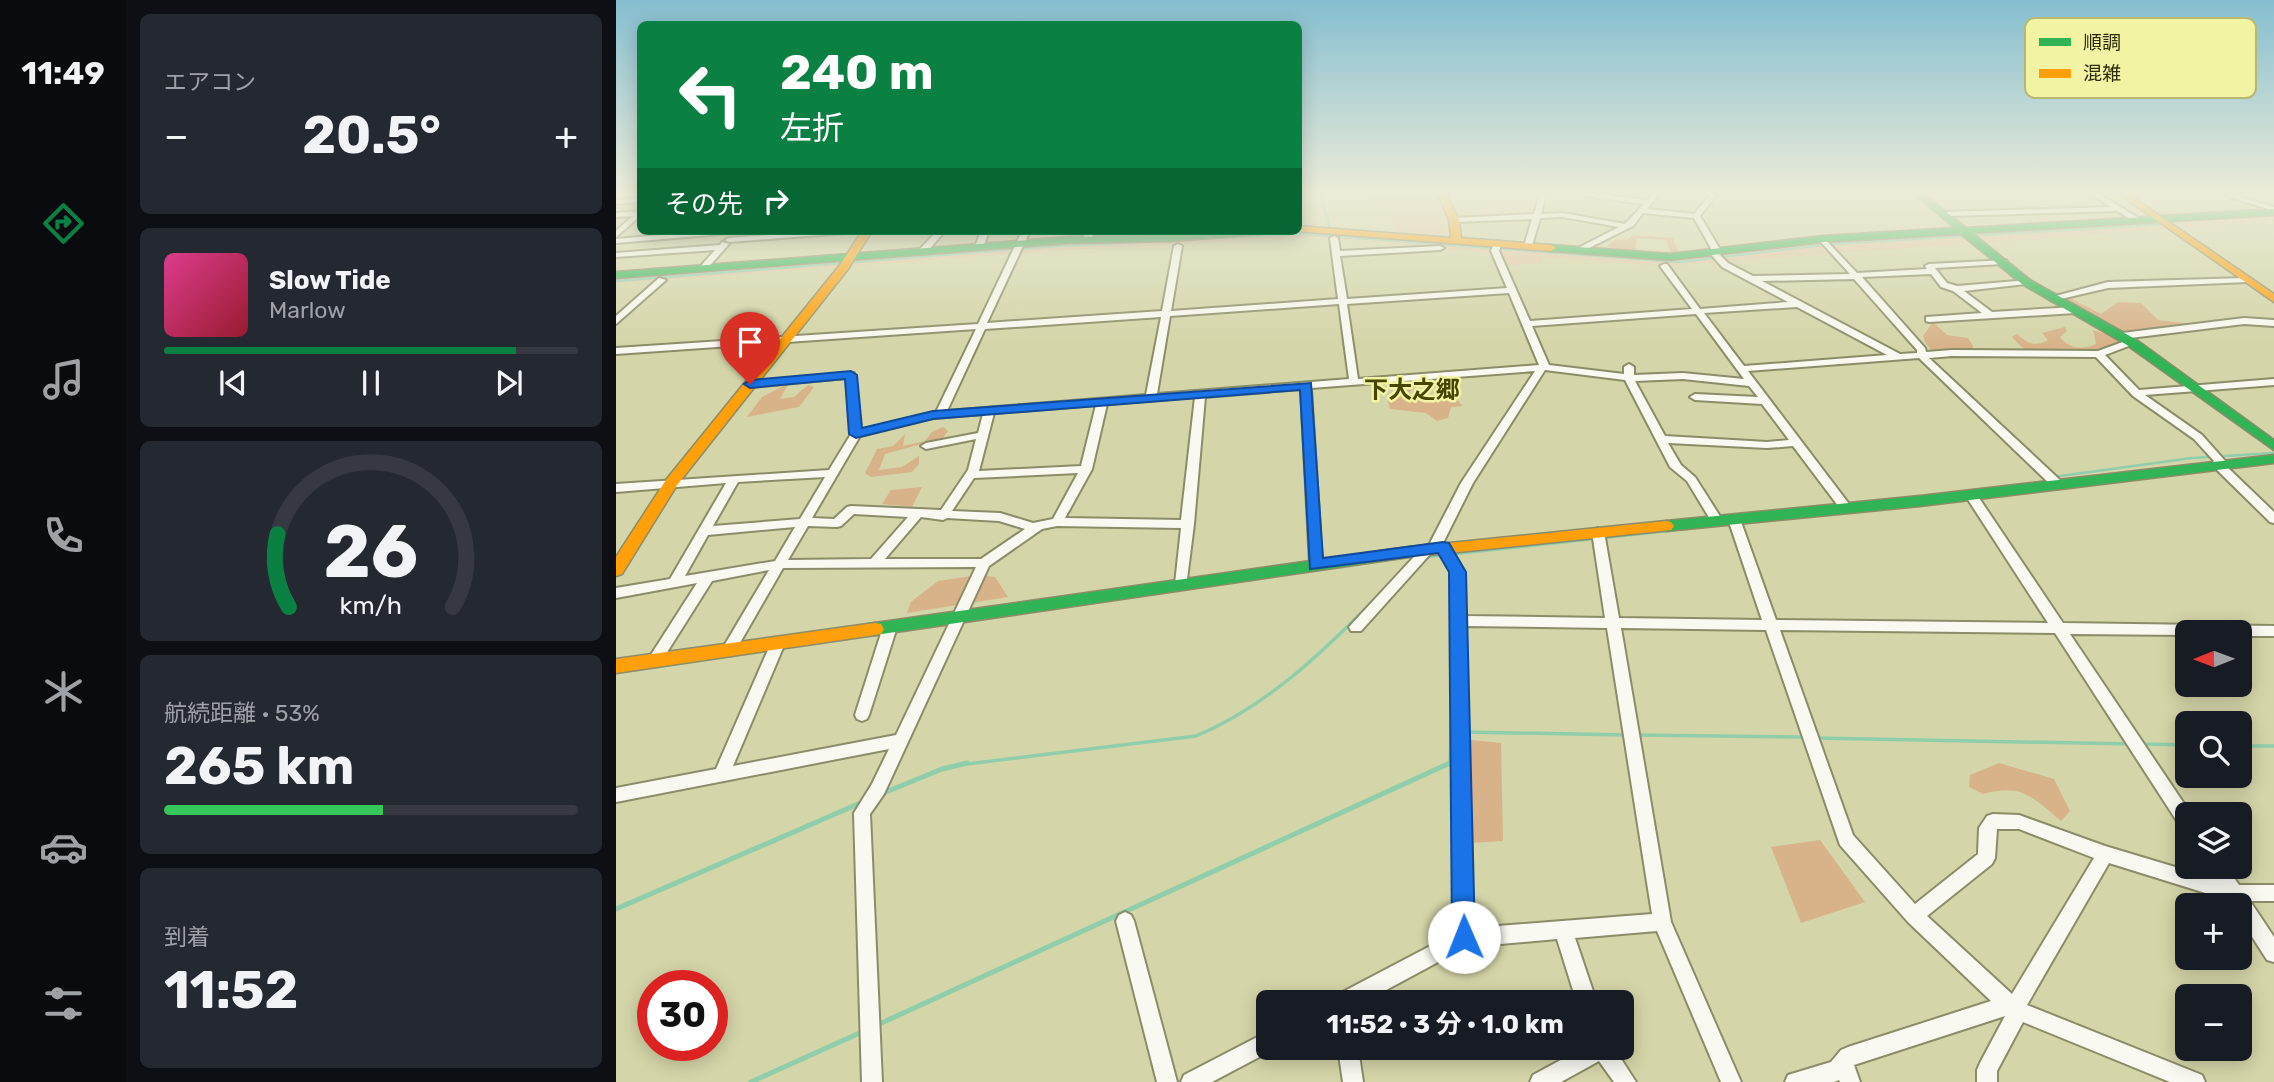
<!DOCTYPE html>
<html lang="ja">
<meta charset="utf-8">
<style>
body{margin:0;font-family:Rubik,"Noto Sans JP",sans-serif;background:#242831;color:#f1f3f6;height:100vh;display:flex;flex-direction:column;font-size:26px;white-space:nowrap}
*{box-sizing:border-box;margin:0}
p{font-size:23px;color:#9ea1a6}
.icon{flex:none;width:38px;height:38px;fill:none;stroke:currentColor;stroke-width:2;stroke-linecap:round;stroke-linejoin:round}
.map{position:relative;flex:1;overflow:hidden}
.drawer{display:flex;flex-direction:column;gap:14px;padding:14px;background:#0d0f14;width:490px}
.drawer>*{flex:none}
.banner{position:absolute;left:21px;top:21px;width:665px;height:214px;border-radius:10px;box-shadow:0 4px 18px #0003;background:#0b8043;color:#fff;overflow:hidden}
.needle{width:46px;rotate:269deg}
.tools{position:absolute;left:1559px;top:620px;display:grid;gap:14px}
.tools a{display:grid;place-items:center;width:77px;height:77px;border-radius:10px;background:#171b24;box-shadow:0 4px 18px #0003;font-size:35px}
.speed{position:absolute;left:21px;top:970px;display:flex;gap:14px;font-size:35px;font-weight:700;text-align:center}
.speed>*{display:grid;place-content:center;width:91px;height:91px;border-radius:50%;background:#171b24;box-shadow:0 4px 18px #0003;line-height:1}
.speed .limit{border:10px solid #d22;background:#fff;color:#111}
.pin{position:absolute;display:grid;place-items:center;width:60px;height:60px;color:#fff;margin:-72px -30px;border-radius:50% 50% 50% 0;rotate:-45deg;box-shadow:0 0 7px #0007}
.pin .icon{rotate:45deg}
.me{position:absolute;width:77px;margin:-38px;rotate:359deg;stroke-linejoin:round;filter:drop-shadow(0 0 5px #0008)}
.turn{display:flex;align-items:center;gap:24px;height:147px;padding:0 28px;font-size:32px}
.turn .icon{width:91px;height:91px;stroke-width:2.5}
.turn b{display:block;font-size:49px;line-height:60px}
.then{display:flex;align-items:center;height:66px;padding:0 28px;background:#0003;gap:14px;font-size:26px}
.big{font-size:52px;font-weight:700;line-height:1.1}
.drawer .tile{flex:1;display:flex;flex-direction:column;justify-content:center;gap:10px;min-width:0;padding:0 24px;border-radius:10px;background:#242831}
.drawer .dial{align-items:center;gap:0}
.dial svg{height:182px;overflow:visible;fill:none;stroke:#363941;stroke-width:7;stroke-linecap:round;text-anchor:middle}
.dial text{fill:#f1f3f6;stroke:none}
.song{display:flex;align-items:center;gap:21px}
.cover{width:84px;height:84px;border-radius:10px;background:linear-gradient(135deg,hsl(330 70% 55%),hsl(350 70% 35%))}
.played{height:7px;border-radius:4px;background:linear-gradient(90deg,#0b8043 85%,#363941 85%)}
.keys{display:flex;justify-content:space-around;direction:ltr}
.heat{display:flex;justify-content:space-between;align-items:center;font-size:38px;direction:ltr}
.charge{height:10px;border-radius:5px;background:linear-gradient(90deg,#34c759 53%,#363941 0)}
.trip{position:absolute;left:640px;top:990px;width:378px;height:70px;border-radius:10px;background:#171b24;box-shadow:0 4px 18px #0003;font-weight:700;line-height:70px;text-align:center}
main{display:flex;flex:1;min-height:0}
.menu{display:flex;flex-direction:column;width:126px;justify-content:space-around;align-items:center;background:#090b0e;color:#9ea1a6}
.menu .icon{width:49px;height:49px}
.menu .on{color:#0b8043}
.menu b{font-size:32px;color:#f1f3f6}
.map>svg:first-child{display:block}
</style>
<main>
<nav class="menu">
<b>11:49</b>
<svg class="icon on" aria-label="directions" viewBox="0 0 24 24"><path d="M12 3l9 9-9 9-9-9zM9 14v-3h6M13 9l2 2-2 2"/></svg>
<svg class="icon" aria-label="music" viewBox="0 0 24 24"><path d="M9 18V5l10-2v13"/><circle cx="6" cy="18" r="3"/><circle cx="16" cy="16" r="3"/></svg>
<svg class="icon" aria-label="phone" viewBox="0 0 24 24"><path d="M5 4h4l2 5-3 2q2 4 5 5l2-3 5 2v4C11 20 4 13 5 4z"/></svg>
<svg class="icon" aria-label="climate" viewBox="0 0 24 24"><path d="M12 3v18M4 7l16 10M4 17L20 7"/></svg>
<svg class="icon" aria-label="car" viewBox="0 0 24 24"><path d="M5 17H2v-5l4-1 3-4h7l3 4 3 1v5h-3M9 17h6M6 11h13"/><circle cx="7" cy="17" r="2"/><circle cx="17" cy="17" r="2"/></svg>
<svg class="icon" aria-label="filters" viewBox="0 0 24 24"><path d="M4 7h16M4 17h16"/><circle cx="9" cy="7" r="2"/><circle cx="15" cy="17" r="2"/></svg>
</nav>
<section class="drawer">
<div class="tile"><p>エアコン</p>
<div class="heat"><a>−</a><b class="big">20.5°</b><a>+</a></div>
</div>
<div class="tile">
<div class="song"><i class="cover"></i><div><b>Slow Tide</b><p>Marlow</p></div></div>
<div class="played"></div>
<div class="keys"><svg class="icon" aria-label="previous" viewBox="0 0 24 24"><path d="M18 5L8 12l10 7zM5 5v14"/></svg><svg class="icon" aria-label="pause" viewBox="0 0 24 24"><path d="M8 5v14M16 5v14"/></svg><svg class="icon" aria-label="next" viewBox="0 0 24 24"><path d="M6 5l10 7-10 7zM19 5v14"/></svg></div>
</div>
<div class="tile dial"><svg viewBox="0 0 100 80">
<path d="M14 69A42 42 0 1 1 86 69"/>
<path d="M14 69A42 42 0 0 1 9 37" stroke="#0b8043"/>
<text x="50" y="56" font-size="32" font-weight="700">26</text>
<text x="50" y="72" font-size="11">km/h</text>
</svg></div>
<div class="tile"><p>航続距離 · 53%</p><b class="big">265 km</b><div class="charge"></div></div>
<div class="tile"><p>到着</p><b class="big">11:52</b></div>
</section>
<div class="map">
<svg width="1658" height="1082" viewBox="0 0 1658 1082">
<rect width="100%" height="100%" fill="#d4d5a8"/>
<!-- green -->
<g fill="#e1c7a5">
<path d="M748 194H820L832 231 822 235 780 232 773 209 756 210Z"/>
<path d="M871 201 922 205 920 216 863 217Z"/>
<path d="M1658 211V221L1048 266 925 257 927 263 885 266 879 253 714 238H674L438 251 0 283V274L409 243 650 231 1057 256 1189 242Z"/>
</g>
<!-- forest -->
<g fill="#d8b38a" fill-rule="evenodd">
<path d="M1016 235 1057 238 1062 253 972 249 977 246 996 248 991 246 1000 239 1012 240ZM1021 238 1050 240 1055 252H1019Z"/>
<path d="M1449 295 1485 314 1502 302 1525 303 1542 320 1567 323 1570 328 1503 335 1436 298Z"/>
<path d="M1317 322 1331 335 1352 338 1357 346 1355 354C1336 354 1313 359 1307 336Z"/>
<path d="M1449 327 1451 331 1444 337C1452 349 1468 350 1480 344L1477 330 1502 338 1503 347C1483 354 1427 361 1408 349 1404 346 1399 340 1396 337L1401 334C1412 344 1419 347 1432 340L1426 333Z"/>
<path d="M801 377 810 383 794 391 793 398H815L821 395 818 389 840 385V399L847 406 835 407 832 418 821 421 810 413 774 409 771 398 789 384 792 378Z"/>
<path d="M173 383 164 399 178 397 192 385 198 387 183 407 131 417 146 397Z"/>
<path d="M327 427 332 431 327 438 269 454 263 470 286 467 303 456V464L296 472 255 477 249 473 261 449 277 446 289 434 287 446 309 441 316 432Z"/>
<path d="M306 487 296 507 266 504 275 490Z"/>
<path d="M362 575 379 577 392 597 291 613 295 602 322 581Z"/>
<path d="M844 739 885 743 887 841 854 843Z"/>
<path d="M1383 763 1438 779 1454 811 1445 821C1416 797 1406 783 1367 794L1353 787 1354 775Z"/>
<path d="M1204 840 1249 902 1185 923 1155 847Z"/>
</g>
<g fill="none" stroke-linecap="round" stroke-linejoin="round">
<!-- stream-far2 -->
<g stroke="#90ceab" stroke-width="2.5">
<path d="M704 194 715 232"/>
<path d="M0 281 441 246 686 234 1064 262 1215 244 1547 224"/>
<path d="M1437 477 1576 458 1658 453"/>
</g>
<!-- stream-far1 -->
<g stroke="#90ceab" stroke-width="3.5">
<path d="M808 557 1058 530"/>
<path d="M847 732 1011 735"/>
<path d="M1018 735 1189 737"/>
<path d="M1200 738 1515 744"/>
<path d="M1526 744 1572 745"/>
<path d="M1624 746H1658"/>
<path d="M343 765 580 736C648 708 705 654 756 602"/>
<path d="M834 765 835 732H839"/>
</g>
<!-- stream -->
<g stroke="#90ceab" stroke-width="5">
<path d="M265 794 326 769 351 763"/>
<path d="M0 909 249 801"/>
<path d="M261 1025 834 763"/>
<path d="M135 1082 248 1031"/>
</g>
<!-- street casing -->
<g stroke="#8b8c68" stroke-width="4">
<g id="street">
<path d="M924 194H930L925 214 947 213 1009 224 1028 204 969 196 966 194H983L1031 200 1037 194H1043L1031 209 1078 214 1095 194H1101L1084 216 1105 251 1102 253 1112 263 1137 276 1234 274 1204 241 1203 239 1207 237 1241 273 1311 269 1309 266 1313 264 1390 260 1391 262 1387 264 1319 268 1331 283 1341 286 1413 280 1414 282 1410 284 1348 291 1376 312 1459 307 1463 310 1459 313 1313 322 1310 321V317L1366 313 1337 291 1325 287 1315 274 1246 277 1309 348 1310 352 1336 350 1482 351 1515 339 1518 340V344L1489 355 1523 390 1658 379V385L1529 395 1586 435 1610 462 1612 464 1610 466 1658 512V523L1654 522 1597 466 1595 464 1598 461 1578 439 1517 396 1480 357 1336 356 1313 358 1445 481 1447 484 1445 487H1437L1303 358 1132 371 1236 508 1230 512 1226 511 1177 446 1151 448 1052 443 1065 465 1079 477 1107 521 1101 525 1097 524 1071 481 1054 467 1009 380 929 370 857 483 827 543 831 544 847 572 849 616 989 618 976 532 982 528 988 532 1003 618 1146 620 1112 519 1118 515 1124 519 1160 620 1432 623 1349 495 1355 491 1359 492 1447 623 1658 626V636H1624V632H1572V635L1454 634 1575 814H1572V831L1566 829 1439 633 1164 630 1237 835 1299 904 1362 854 1363 828 1371 816 1377 814 1403 815 1489 846 1599 879 1592 866H1610L1623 885H1658V901H1634L1658 937V962L1651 960 1624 918V905H1616L1612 900 1493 863 1411 1005 1586 1075 1589 1082H1554L1407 1022 1381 1071V1082H1361V1070L1364 1063 1389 1016 1238 1065 1244 1082H1224L1223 1080 1218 1082H1169L1172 1075 1215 1062 1225 1050 1232 1047 1375 1001 1292 922 1224 845 1150 630 1005 628 1055 922 1125 1082H1105L1041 931 959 938 981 1003H961L941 939 850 947 746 1003H716L719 996 839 933 835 572 823 550 816 552 745 631H735L733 627 808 546 813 545 845 483 919 371 695 388 706 565 704 568H696L694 565 685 389 589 397 578 524 570 587H560L559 584 565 528 441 526 426 529 373 566 268 794 254 814 266 1082H246L238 813 256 784 273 749 0 802V788L100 769 155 643 157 639H167L169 643 117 766 280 735 360 567 167 568 117 655 112 656 107 655 105 651 153 570 96 581 43 665 38 666 33 665 31 661 81 583 0 598V588L54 579 110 483 0 492V484L213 470 235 434 230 378 134 387 129 384 131 382 238 373 245 430 320 412 360 329 0 354V348L362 324 406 231H414L371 323 546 311 558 246 562 244 566 246 555 311 722 299 714 238 718 236 722 238 724 251 824 246 828 248 824 250 724 256 731 299 891 288 875 251 878 243 882 241 886 243 883 251 914 321 1076 309 1044 266 1048 264H1051L1084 309 1172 302 1106 267 1093 252 1096 250 1078 218 1027 213 1017 226 965 252 961 250 962 248 1003 227 947 217 924 218 916 246 912 248 908 246 916 219 838 222 834 220 838 218 918 214ZM1238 279 1301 350V353L1284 354 1146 281ZM893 293 923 365 742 379 731 304ZM723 304 733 379 541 394 554 316ZM1181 307 1271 355 1128 366 1088 313ZM1080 314 1128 379 1067 373 1018 375V367L1013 364 1008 367V374L933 365 916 326ZM545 317 530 395 331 411 369 329ZM1067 379 1133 386 1142 397 1079 394 1074 397 1079 400 1146 404 1173 440 1151 442 1049 436 1019 381ZM579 397 565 520 449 518 476 469 491 404ZM480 405 465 466 363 471 378 413ZM367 414 362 433 310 443 305 446 310 449 360 439 352 470 325 510 235 506 231 507 218 519 196 518 244 436 317 418ZM462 473 437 519 417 523 384 513 336 511 358 478ZM209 477 184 519 97 526 122 482ZM238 514 292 517 255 559 172 560 192 526 221 527 225 526ZM305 517 327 520 331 518 383 521 409 529 365 559H269ZM179 527 159 561 69 576 92 535ZM849 626 991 628 1036 914 857 928ZM1381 829H1403L1478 858 1396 994 1311 916 1376 864 1379 858Z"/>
<path d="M1476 194H1483L1524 219 1517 221 1502 211 1329 216 1325 214 1329 212 1495 207Z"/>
<path d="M1605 194H1614L1658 207V211Z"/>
<path d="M24 198V202L0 204V200Z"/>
<path d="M24 211V216L0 237V231L17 216 0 217V213Z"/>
<path d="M90 231H121L117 233 0 243V239Z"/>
<path d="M201 231H235L231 233 113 242 109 240 113 238Z"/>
<path d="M321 231H329L310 253H304V249Z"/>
<path d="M365 231H373L367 247 363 249 359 247Z"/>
<path d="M472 231H480L472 242H466L465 240Z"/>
<path d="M106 242 113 244 90 270H87L83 268 99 250 0 257V253L104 245Z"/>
<path d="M43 278 50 280 0 324V316Z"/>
<path d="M1629 278H1632V282L1492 288 1436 301 1432 298 1492 282Z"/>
<path d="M1628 318 1658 320V326L1628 324 1506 339 1501 336 1506 333Z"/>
<path d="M274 622 279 623 281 627 253 715 251 719 246 721 241 719 239 715 267 627 269 623Z"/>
<path d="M509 912 515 915 518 921 561 1082H541L500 921 503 915Z"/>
<path d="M653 1031V1048H660L596 1082H565L568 1075Z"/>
<path d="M722 1048H742L747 1082H727Z"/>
<path d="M967 1048H998L1020 1082H998L983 1061 945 1082H914L917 1075Z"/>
</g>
</g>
<!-- fast casing -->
<g stroke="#8b8c68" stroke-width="3">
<g id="fast">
<path d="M1299 194H1308L1350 228 1658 209V215L1356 233 1414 280 1519 339 1658 440V450L1511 345 1406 284 1345 234 1207 242 1054 260 935 251 930 248 935 245 1054 254 1207 236 1339 228Z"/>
<path d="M607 231H650L645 234 555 241 453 243 0 278V272L453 237 555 235Z"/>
<path d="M1658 455V463L1304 506 1050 531 1042 526 1050 521 1304 496Z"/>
<path d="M794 547 800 548 802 552 800 556 259 635 253 634 250 629 253 624 259 623Z"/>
</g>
</g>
<!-- slow casing -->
<g stroke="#8b8c68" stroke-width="3">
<g id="slow">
<path d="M822 194H830L843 220 845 238 935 245 940 248 935 251 679 231H682V226L835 238 833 220Z"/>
<path d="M1503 194H1512L1658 294V302Z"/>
<path d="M246 231H256L232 269 61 485 6 574 0 576V557L50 480 224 265Z"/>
<path d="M1050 521 1055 522 1058 526 1055 530 794 557 786 552 794 547Z"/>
<path d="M259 623 265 624 268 629 265 634 259 635 0 673V659Z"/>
</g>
</g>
<!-- street -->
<use href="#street" fill="#f9f9f2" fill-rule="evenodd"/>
<!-- fast -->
<use href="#fast" fill="#30b455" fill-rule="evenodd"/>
<!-- slow -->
<use href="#slow" fill="#ff9f0a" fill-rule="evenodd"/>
</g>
<!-- sky -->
<linearGradient id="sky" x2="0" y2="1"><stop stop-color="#85bed0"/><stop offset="0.56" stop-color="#ececd8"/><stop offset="1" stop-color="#ececd8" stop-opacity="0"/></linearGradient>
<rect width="1658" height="345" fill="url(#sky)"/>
<!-- route -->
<path fill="#1a73e8" stroke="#114b97" stroke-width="2" d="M235 371 241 375 246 428 317 411 695 383 707 558 827 542 833 543 850 572 859 937 856 946 848 949 839 946 836 937 833 572 822 553 694 569 684 390 317 419 240 438 233 434 229 379 134 388 128 384 134 380Z"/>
<g text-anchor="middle" stroke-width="5" stroke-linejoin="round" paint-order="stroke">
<!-- quarter labels -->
<g font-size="24" font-weight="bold" fill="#464501" stroke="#f3f4a3">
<text x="796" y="398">下大之郷</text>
</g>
</g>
<!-- legend -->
<rect x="1409" y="18" width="231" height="80" rx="10" fill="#f3f4a3" stroke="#b8b875" stroke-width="2"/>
<rect x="1423" y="38" width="32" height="8" fill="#30b455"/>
<rect x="1423" y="69" width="32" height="9" fill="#ff9f0a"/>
<g font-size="19" fill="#2d2d0b">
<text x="1467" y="49">順調</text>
<text x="1467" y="80">混雑</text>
</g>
</svg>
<div class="tools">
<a><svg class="needle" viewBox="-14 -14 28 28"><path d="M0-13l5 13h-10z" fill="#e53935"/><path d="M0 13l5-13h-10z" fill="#9ea1a6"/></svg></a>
<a><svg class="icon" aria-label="search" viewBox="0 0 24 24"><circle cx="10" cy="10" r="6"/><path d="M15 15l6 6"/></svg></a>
<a><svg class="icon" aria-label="layers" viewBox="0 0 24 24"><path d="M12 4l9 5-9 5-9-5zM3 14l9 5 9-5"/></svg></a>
<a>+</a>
<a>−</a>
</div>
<div class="speed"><div class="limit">30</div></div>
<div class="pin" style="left:134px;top:384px;background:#d93025"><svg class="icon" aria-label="arrive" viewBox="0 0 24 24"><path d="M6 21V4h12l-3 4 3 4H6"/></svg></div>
<svg class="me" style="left:848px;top:937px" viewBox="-20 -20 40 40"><circle r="19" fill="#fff"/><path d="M0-13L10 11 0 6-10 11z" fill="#1a73e8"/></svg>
<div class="trip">11:52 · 3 分 · 1.0 km</div>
<div class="banner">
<div class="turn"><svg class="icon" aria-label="left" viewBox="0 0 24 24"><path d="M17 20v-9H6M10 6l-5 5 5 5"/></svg><div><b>240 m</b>左折</div></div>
<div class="then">その先<svg class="icon" aria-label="right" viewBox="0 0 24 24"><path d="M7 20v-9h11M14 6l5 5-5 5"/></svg></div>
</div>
</div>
</main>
